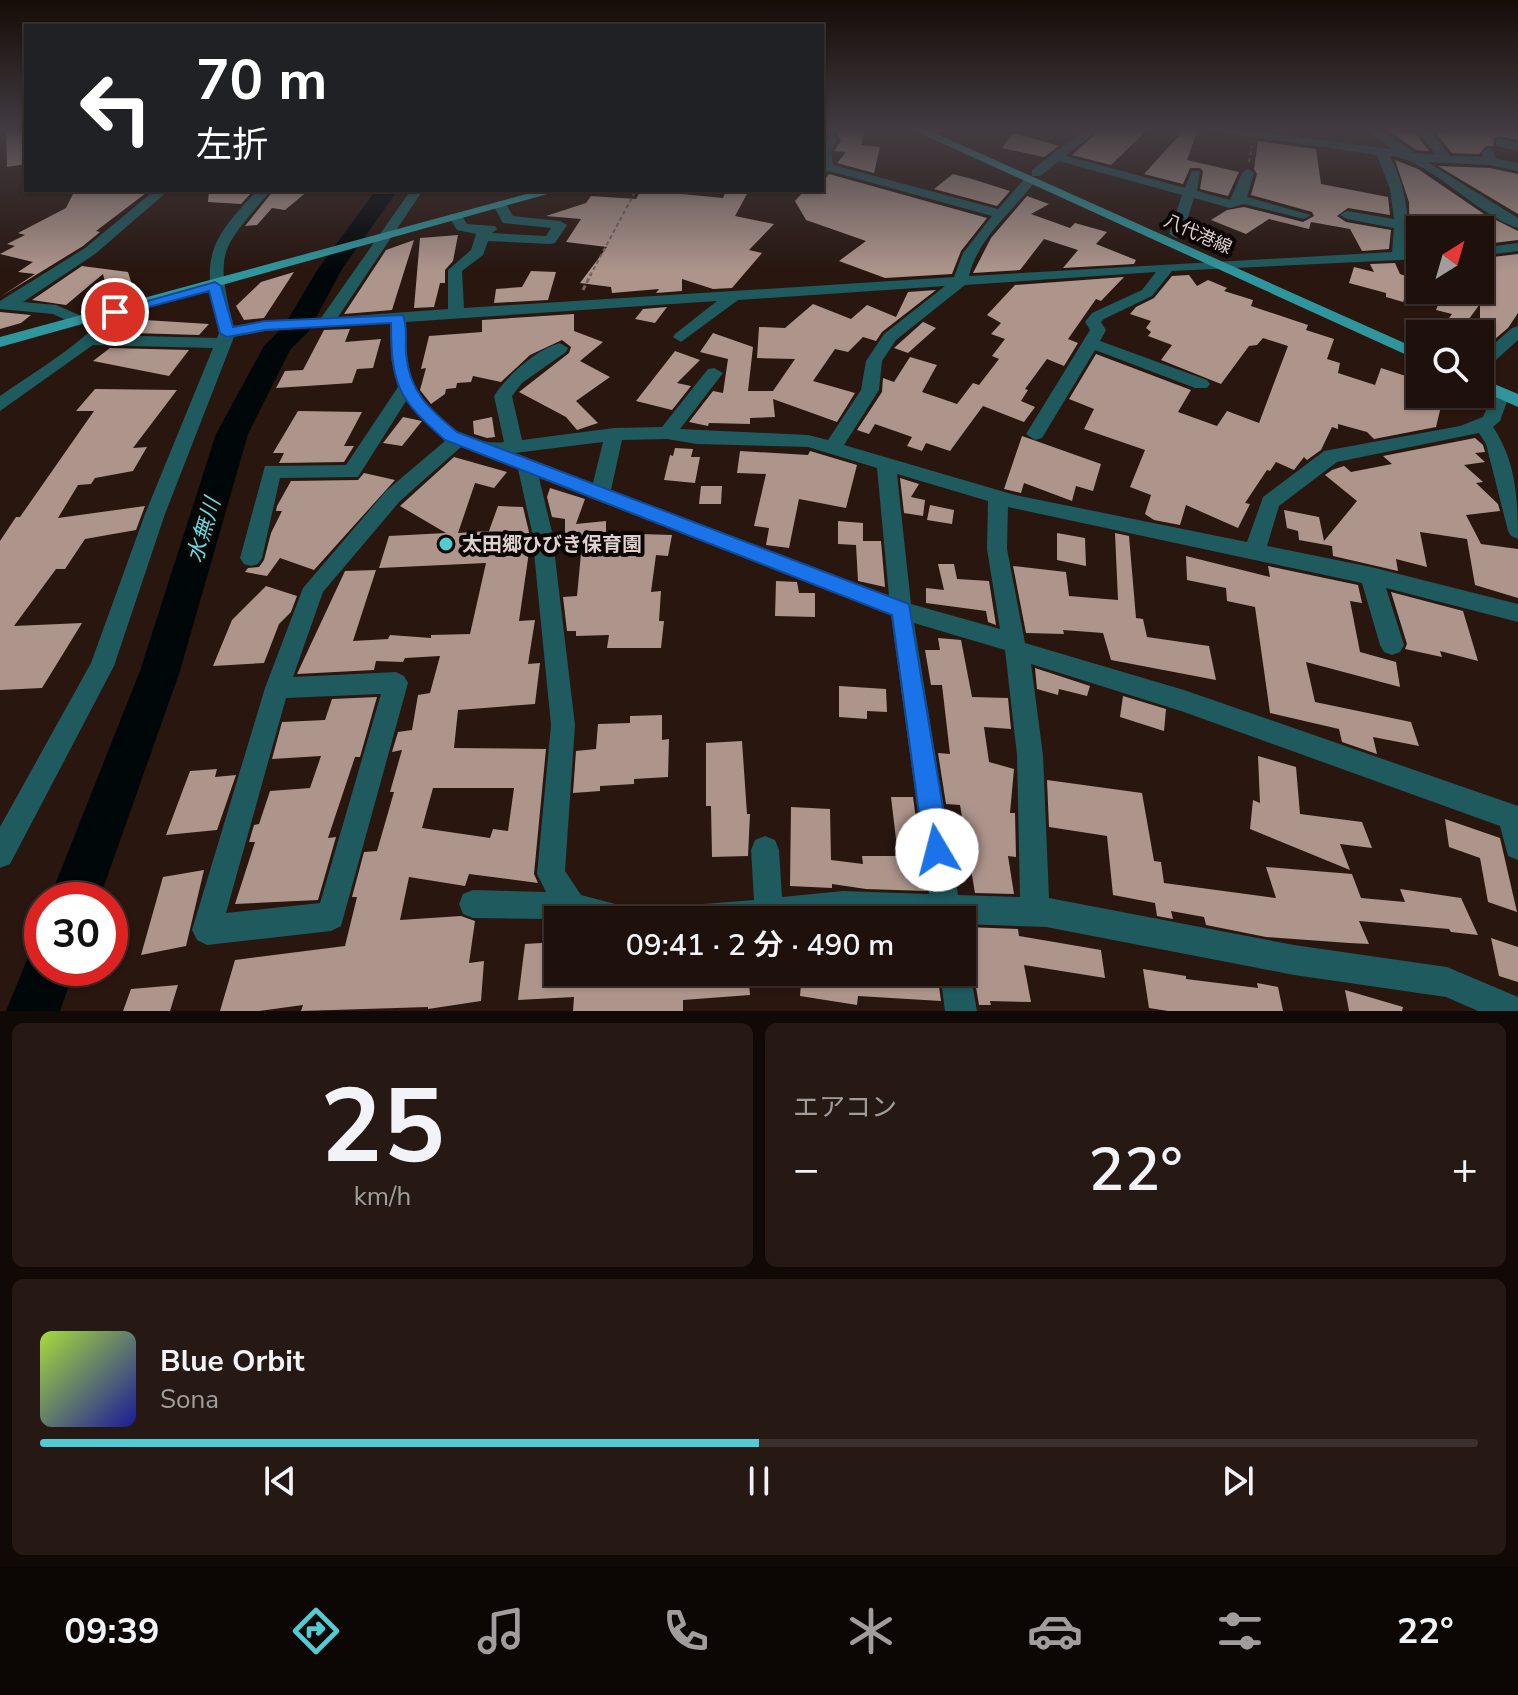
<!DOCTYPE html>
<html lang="ja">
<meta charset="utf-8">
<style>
body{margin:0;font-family:"Nunito Sans","Noto Sans JP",sans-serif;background:#261914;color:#f1f3f6;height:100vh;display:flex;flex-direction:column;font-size:30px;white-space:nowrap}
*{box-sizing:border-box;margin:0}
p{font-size:26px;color:#a19d9d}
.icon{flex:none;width:44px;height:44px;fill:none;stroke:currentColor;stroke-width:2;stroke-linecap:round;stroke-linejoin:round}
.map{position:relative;height:1011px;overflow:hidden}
.sheet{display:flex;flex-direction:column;gap:12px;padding:12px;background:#100906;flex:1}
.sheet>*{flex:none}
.hud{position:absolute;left:24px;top:24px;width:800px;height:168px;border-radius:0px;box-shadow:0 2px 6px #0004,0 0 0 2px #3c302c;background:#202124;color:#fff;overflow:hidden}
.needle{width:52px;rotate:37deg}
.tools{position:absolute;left:1406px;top:216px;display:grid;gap:16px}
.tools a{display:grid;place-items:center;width:88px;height:88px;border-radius:0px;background:#1e100b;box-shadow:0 2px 6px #0004,0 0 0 2px #3c302c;font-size:40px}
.speed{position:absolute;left:24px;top:882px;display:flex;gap:16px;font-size:40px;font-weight:700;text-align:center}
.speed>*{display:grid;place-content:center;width:104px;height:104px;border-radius:50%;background:#1e100b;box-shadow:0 2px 6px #0004,0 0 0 2px #3c302c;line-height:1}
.speed .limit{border:12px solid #d22;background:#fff;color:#111}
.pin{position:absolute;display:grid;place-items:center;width:68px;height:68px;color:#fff;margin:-34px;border:4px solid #fff;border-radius:50%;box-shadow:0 2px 8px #0007}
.me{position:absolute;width:88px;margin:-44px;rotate:352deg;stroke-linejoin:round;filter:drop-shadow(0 0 6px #0008)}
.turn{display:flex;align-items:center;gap:28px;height:168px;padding:0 40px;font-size:36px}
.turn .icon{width:104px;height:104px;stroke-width:2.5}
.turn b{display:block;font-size:56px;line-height:68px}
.big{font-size:60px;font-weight:600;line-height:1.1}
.sheet .widget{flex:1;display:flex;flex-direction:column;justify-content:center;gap:12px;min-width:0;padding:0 28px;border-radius:12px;background:#261914}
.sheet .dial{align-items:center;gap:0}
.dial b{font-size:104px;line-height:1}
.song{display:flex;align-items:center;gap:24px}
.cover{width:96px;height:96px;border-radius:12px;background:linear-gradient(135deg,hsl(80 70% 55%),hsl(240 70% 35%))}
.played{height:8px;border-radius:4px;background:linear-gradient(90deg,#51ccd4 50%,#3c302c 50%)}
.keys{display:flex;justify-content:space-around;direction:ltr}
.heat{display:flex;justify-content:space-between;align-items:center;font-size:44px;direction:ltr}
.sheet .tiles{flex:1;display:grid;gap:12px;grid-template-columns:1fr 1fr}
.widget:last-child{grid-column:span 2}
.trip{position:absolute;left:544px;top:906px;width:432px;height:80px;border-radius:0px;background:#1e100b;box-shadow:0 2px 6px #0004,0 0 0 2px #3c302c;font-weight:600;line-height:80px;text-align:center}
.dock{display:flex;height:128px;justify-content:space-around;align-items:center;background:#0c0604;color:#a19d9d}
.dock .icon{width:56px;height:56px}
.dock .current{color:#51ccd4}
.dock b{font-size:36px;color:#f1f3f6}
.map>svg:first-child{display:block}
</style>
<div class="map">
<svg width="1518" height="1011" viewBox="0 0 1518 1011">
<rect width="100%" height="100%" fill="#28160f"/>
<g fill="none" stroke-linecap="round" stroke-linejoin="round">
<!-- river -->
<g fill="#000708" fill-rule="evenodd">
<path d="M376 190H398L342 269 309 331 290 350 248 434 180 671 99 900H49L140 671 216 434 264 346 284 326 318 269Z"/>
<path d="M42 945V968H75L60 1011H6L31 950Z"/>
</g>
</g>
<!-- building -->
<g fill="#ad958c" fill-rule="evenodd">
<path d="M6 129H26V164L7 167Z"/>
<path d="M840 129H865L861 145 880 147 874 173 837 163 846 152 834 151 841 141 838 135Z"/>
<path d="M1101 129H1148L1111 165 1072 155Z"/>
<path d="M1451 129H1518V140L1499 136 1494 138 1493 146H1486L1479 154 1452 153 1435 132 1450 133Z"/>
<path d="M1184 130 1197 132 1187 160 1239 172 1228 196 1200 189 1203 171 1200 168H1190L1183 184 1144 174Z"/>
<path d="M1387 130 1415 133 1429 151 1416 150Z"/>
<path d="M1013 133 1059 146 1044 157 1002 148Z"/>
<path d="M1258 141 1316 149 1321 184 1388 197 1390 215 1348 208 1337 216 1346 222 1391 230 1389 249 1362 251 1350 229 1311 222 1309 229 1269 219 1246 234 1211 220 1227 210 1244 207 1303 222 1314 216 1312 212 1251 195 1257 174 1254 169Z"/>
<path d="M1395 160 1418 169 1484 214 1518 231V240L1485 244 1480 243V230H1453L1431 224V230L1420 228V248L1410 246 1409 202Z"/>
<path d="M1438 166 1490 168 1518 174V214Z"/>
<path d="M829 174 987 218 961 251 952 274 885 278 839 261 866 241 806 220 795 201 805 190H822V182Z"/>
<path d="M953 174 972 179 1010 191 997 206 934 189Z"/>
<path d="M75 190H150L96 231 100 232 83 246 0 297 35 274 18 272 33 262 0 254 15 246 7 244 25 235 18 233 66 208Z"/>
<path d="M209 190H254L241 204 208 202Z"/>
<path d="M274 190H309L285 210 272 208 257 225 245 226Z"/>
<path d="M641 190 723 198 726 191 748 192 735 216 774 224 749 250 762 253 732 288 713 289 682 279V291L656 293 659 289 612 293 611 287 580 283 607 247 566 242 581 219 546 216 586 203 591 196 636 199Z"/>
<path d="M1027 196 1049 204 1031 214 1070 228 1075 223 1107 232 1096 244 1136 260 1134 264 1063 268 1078 250 1044 239 1020 270 973 273 991 238Z"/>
<path d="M458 235 453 261 445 270V283H440L434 307 414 308 420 238Z"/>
<path d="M414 240 392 310 344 314 386 250Z"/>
<path d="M1518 254V313L1508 328 1483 349 1480 348V304L1460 331 1444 325 1452 314 1436 310 1444 290 1463 293 1464 290H1480V270L1484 258Z"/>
<path d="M1395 263 1400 274 1414 279 1403 302 1386 297V293L1349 283 1354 267 1374 272 1370 264Z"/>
<path d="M82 266 128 272 133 288 108 295 103 274 66 305 32 300Z"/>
<path d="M531 271 556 272 548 300 494 303 496 289 522 287Z"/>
<path d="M294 272 264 318 244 320 236 306 261 282Z"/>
<path d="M1189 275 1197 286 1208 280 1227 288 1224 291 1253 300 1251 306 1308 325 1306 330 1334 339 1327 359 1340 363 1338 373 1375 385 1381 368 1412 378 1408 391 1442 402 1436 427 1374 439 1367 432 1338 424V429L1332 427 1321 450 1307 460 1304 457 1294 470 1276 462 1270 471 1267 470 1245 503 1250 504 1238 528 1186 505 1180 525 1154 520 1145 514 1151 495 1130 487 1145 450 1084 429 1094 409 1069 399 1096 354 1191 390 1178 412 1217 426 1227 411 1259 423 1288 346 1263 338 1257 345 1249 346 1221 384 1161 360 1172 345 1148 336 1151 332 1146 328 1151 321 1130 314 1136 307 1154 298 1172 276Z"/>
<path d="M1124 277 1101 301 1096 299 1068 339 1078 343 1064 366 1047 359 1025 389 1028 390 1021 401 1035 407 1024 422 983 406 950 451 926 443 922 451 907 446 912 437 875 424 869 434 857 430 882 392 883 378 894 382 910 357 937 365 922 392 957 404 973 383 979 385 999 359 992 356 1005 339 991 334 1001 323 987 315 1015 285Z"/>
<path d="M936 290 882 332 876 341 863 337 848 352 835 349 813 381 855 393 837 422 773 399 775 417 750 418V424L709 423 708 426 689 422 713 391 723 393 728 359 700 352 713 333 753 347 748 391H773L795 359 757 358 759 327 785 328 813 304 851 319 867 305 896 317 908 292Z"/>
<path d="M667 307 655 323 635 319 643 309Z"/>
<path d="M0 312 31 315 21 323 0 329Z"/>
<path d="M574 314V331L603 342 580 361 610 377 576 401 598 423 577 430 566 417 519 392 569 353 571 347 562 340 530 355 501 382 473 376 471 382 457 383 456 388 446 389 445 394 431 404 420 390 426 368 421 369 429 336 482 332V320Z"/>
<path d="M145 320 209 324 199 335 133 333Z"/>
<path d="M923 322 936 328 908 353 894 348Z"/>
<path d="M350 329 345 342 381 339 373 368 357 369 352 383 276 388 285 371 303 370 324 330Z"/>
<path d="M110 348 189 350 169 376 93 361Z"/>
<path d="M675 351 700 360 677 383 691 386 672 410 636 401Z"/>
<path d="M95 389 177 390 133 448 147 447 133 471 95 478 91 484 78 485 58 518 145 506 136 530 85 539 65 569H56L14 626 82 623 42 688 0 690V541L16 517H20L94 411H76Z"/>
<path d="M298 411 362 412 344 446H354L344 462 279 463 284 453H273Z"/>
<path d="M403 417 422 421 402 446 383 443Z"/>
<path d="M492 417 495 437 487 438 474 434 473 421Z"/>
<path d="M1022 436 1101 464 1093 491 1076 486 1072 501 1024 483 1021 493 1004 489Z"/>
<path d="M1475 438 1483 445 1485 452 1475 453 1485 462 1464 465 1483 482 1476 483 1498 504 1500 511 1466 515 1481 544 1518 549V598L1475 585 1467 539 1420 532 1427 567 1396 559 1398 571 1333 556 1332 546 1299 540 1298 531 1287 528 1284 510 1319 517 1324 541 1357 501 1325 475 1332 470 1344 466 1351 472 1392 464 1383 456Z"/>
<path d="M675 448 693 449 691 457H700L695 483 664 480 670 455 673 456Z"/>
<path d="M740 451 808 455 810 451 857 465 846 508 799 499 789 548 766 545 769 528 754 526 766 474 737 473Z"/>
<path d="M454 457 507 472 494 488 475 483 458 533 489 531 498 506 523 507 529 532 530 545 519 621 535 620 528 664 540 663 535 704 458 710 454 748 546 749 534 874 538 883 469 874 465 886 409 877 400 920 461 916 475 921 469 963 484 961 481 1001 428 1009V1007L301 1011 303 1005 259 1011H220L235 960 345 946 357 897H352L364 852 377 851 394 792H390L402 750 392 752 398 732 412 730 418 695 430 693 440 656 405 658 403 662 376 661 374 670 297 674 345 571 376 570 353 641 388 639 390 635 431 638V635L470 634 486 563 379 568 389 536 446 533 400 506ZM433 788H514L508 831 493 829 490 838 422 828Z"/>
<path d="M364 473 395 480 314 570 280 558 267 576 245 572 248 568 259 567 264 560 271 533 282 511H276L277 506 291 481 358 480Z"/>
<path d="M900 478 919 484 911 497 925 500 923 516 904 513Z"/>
<path d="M701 486H722L721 504H699Z"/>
<path d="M550 488 585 499 576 524 606 521V533L672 535 668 556 656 555 651 592 661 591 659 621H664L661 648H607L609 635 576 636V631H567L563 597 577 596 582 543 569 544 565 549V519L552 517 547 497Z"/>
<path d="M930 505 954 510 952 524 927 520Z"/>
<path d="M838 521 863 523V541H881L885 587 858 581 856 545 838 544Z"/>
<path d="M1057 533 1085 538 1086 566 1057 560Z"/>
<path d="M1115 533 1129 536 1136 618 1143 619 1147 637 1209 646 1216 680 1111 660 1103 633 1063 630 1064 634 1026 633 1013 566 1066 572 1069 596 1118 600Z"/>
<path d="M1186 556 1270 577 1268 566 1358 585 1362 603 1350 601 1360 652 1396 662 1400 687 1306 662 1315 702 1411 722 1419 746 1373 737 1377 754 1342 742 1339 729 1270 713 1255 607 1227 601 1226 588 1187 580Z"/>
<path d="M938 564H954L957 579 989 581 996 625 988 622 986 611 926 603V588L944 590Z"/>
<path d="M776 581 797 582 799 593H815V617L775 616Z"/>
<path d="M266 586 297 596 291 612 279 624 264 663 213 666 232 620Z"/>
<path d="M1391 592 1463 611 1478 661 1440 651 1442 657 1405 649 1407 644Z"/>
<path d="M938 638 961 640 972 697 1008 698 1011 729 984 727 989 762 1014 769 1010 813H1015L1016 857 1008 856 1014 894 975 893 960 805 946 804 938 753 950 754 942 685H931L925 650H940Z"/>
<path d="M1035 668 1090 686 1087 696 1059 689 1058 695 1037 689Z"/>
<path d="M839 686 886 689 887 712 867 711V719L839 717Z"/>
<path d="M1123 696 1166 709 1164 731 1120 717Z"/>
<path d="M377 697 360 757H355L328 838 336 837 318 900 235 904 255 842H249L254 825 259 824 270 791 310 788 321 756 272 759 282 722 325 720 332 699Z"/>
<path d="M662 715V740L669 739 668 777 634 779V784L600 786V791L573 793 576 751 596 749 598 724 630 723V716Z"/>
<path d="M742 741 747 814H750L748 856 712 857 711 806H706V743Z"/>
<path d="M1258 756 1296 767 1300 814 1362 822 1372 848 1340 844 1350 870 1250 829 1253 800 1260 803Z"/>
<path d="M217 769 215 777 236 775 217 830 166 835 190 771Z"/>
<path d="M1047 780 1142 793 1154 861 1161 862 1164 883 1276 898 1266 867 1352 874 1361 898 1405 902 1400 889 1461 898 1478 935 1451 932 1449 929 1359 921 1369 944 1349 943 1266 937 1206 925 1204 917 1171 911 1173 919 1157 916 1155 903 1113 895 1107 836 1049 827Z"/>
<path d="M891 797H913L926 891 866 889 832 884V888L790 886 791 807 830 809 831 860 863 864 862 856H898Z"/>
<path d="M1445 819 1500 838 1517 912 1488 902 1480 858 1449 847Z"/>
<path d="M204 870 186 946 141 955 163 877Z"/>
<path d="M966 927 1018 929 1019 936 1101 950 1105 978 1024 965 1031 1002 990 1001 991 1005H979Z"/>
<path d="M1491 938 1518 947V982L1499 976Z"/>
<path d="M558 942V972H631V986L700 982V972H748L750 995 683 1000V1011H573L574 997 518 1000 525 944Z"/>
<path d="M1143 969 1186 976V979L1258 988 1257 983 1278 987 1283 1011H1168L1149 1008Z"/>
<path d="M802 972H937L941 1001 858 996 857 1005 800 996Z"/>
<path d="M178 985 170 1011H123L131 989Z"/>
<path d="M1345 990 1403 1007 1402 1011H1349Z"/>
</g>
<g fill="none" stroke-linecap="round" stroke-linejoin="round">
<!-- path-far1 -->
<g stroke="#74645f" stroke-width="2" stroke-dasharray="4 3" stroke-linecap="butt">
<path d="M1249 162 1252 146"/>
<path d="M590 276 636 190"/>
</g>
<!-- path -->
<path stroke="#74645f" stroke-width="3" stroke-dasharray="5 3" stroke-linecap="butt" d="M583 290 591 274"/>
<!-- minor -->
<g fill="#1e5a5e" fill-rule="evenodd">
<path d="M1085 129H1098L1066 156 1185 188 1192 171H1200L1197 191 1230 200 1242 173 1248 169 1254 173 1247 197 1311 215 1304 219 1244 204 1230 208 1194 198 1183 234 1176 238 1169 234 1182 195 1059 161 1040 176H1032V170Z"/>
<path d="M1199 129H1233L1392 149 1366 129H1379L1415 153 1436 155 1417 130 1429 129 1450 156 1483 157 1482 152 1488 148 1492 149 1496 159 1518 163V171L1490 165 1427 162 1518 218V228C1477 215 1427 158 1390 156 1406 187 1410 218 1407 251H1420V259L1172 271 1152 296 1104 319 1101 322 1106 330 1100 341 1207 380 1210 384 1207 388H1195L1095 350 1042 438 1035 440 1026 434 1090 330 1085 322 1092 313 1142 290 1156 272 965 285 896 340 882 361 879 390 844 445 1015 495 1247 542 1263 497 1324 451 1460 426 1483 417 1495 389H1507L1510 393 1500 421 1493 427C1516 461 1518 499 1518 539L1511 536 1508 531 1486 444 1479 433 1337 462 1279 506 1267 546 1371 567 1518 604V622L1386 588 1404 645 1400 652 1392 655 1384 652 1380 645 1362 583 1008 507 1007 549 1025 643 1184 690 1518 806V860L1508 856 1500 826 1184 712 1031 664 1043 755 1049 898 1294 945 1447 967 1518 997V1011H1478L1446 997 1294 975 1046 927 962 924V920H675L680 910 690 905 754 900 751 850 755 840 765 836 775 840 779 850 782 897 843 891 929 894 891 615 539 478 552 532 575 725 565 871 581 895 638 910 643 920 473 918 463 914 459 904 463 894 473 890 546 892 537 874 551 725 532 532 518 469 461 447 400 501 323 592 293 677 396 672 404 676 408 683 341 926 331 931 207 945 197 940 192 930 265 688 303 588 386 491 445 441 406 401 358 477 280 478 262 558 258 564 251 566 244 564 240 558 265 466 346 465 398 387 391 358 390 323 265 331 234 337 165 514 114 666 10 864 0 868V827L91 663 145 514 213 348 93 345 0 411V396C29 375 93 338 109 309H121L123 312 119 321 103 335 217 338 219 333C202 260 205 244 258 190H271C223 249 213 247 234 327L321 318 411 190H423L338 317 448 309V270L471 250 476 234 457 230 449 217 451 214H461L467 224 495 226 497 229 492 233 546 236 551 228 503 223 493 205 500 201 505 202 513 216 560 221 567 225 555 243 550 244 488 241 483 255 462 271 464 308 954 277 963 253 992 216 829 171 822 174V146L832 135 838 139 831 151 833 165 998 209 1026 177H1034L1036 180C1014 211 978 237 969 276L1392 252 1394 228 1347 219 1340 215 1347 211 1394 219 1390 189 1377 155ZM945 286 884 334 866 361 861 390 828 440 808 435 680 429 723 373 714 368 708 369 662 427 614 428 522 440 512 396 522 383 566 352 568 348 560 343C535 350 508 375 494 396L504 442C469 447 427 416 414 384 406 365 406 342 406 322L717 301 675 334 673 337 681 342 738 300ZM667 439 697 444 808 447 877 468 889 596 611 490 622 440ZM603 442 593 483 515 453ZM897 474 988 501 987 549 1000 629 911 604ZM914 623 1005 650 1017 755 1020 897 958 895ZM381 694 320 903 226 913 286 698Z"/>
<path d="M1500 139 1518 143V151L1496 146V140Z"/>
<path d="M155 190H169L95 254 23 302 56 305 86 318V324H74L53 314 0 309V301L85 248Z"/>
<path d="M1518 243V251L1480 256V248Z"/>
<path d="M1518 326V340L1486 369 1480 370V356L1512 328Z"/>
<path d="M962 960 970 972 977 1011H945L940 972H962Z"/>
</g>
<!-- major -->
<g fill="#2e969c" fill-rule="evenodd">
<path d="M911 129H926L1420 350V361Z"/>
<path d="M541 190H562L0 347V337Z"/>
<path d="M1480 378 1518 394V407L1480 390Z"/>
</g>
</g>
<!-- sky -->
<linearGradient id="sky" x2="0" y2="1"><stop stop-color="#160c08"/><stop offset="0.48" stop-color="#423c42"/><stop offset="1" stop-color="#423c42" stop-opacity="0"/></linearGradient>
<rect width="1518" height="271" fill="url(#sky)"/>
<!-- route -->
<path fill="#1a73e8" stroke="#114b97" stroke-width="2" d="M215 282 221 286 233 327 265 321 403 315C408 327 405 341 406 354 409 391 429 409 457 432L909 604 950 850 946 859 937 863 928 859 924 850 892 615 445 440C398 399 391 385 391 323L265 330 227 337 220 333 209 291 115 316 108 312Z"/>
<!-- markers -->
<circle fill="#51ccd4" stroke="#0b0503" stroke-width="3" cx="446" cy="544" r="8"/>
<g text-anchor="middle" stroke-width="8" stroke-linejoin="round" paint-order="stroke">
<!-- far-street labels -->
<g font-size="18" fill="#ded1cd" stroke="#0b0503">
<text transform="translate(1198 234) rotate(24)" y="6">八代港線</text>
</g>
<!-- poi labels -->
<g font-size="20" font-weight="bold" fill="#ded1cd" stroke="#0b0503" text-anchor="start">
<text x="462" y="551">太田郷ひびき保育園</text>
</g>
<!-- water labels -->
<g font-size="22" font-style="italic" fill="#64d8e0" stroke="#0b0503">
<text transform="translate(203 530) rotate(-73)" y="8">水無川</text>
</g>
</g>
</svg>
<div class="tools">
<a><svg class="needle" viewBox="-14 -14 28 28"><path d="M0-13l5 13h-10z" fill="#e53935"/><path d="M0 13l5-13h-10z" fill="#a19d9d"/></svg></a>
<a><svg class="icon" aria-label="search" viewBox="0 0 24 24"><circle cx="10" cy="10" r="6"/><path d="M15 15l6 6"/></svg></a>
</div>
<div class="speed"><div class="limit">30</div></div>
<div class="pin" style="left:115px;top:312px;background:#d93025"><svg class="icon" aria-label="arrive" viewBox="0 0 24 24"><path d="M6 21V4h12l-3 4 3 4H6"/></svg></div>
<svg class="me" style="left:937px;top:850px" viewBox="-20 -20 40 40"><circle r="19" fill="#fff"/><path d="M0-13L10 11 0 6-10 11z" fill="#1a73e8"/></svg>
<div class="trip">09:41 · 2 分 · 490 m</div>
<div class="hud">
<div class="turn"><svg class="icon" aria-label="left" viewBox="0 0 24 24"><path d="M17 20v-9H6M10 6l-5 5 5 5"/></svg><div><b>70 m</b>左折</div></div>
</div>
</div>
<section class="sheet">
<div class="tiles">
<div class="widget dial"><b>25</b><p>km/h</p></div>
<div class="widget"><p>エアコン</p>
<div class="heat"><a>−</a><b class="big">22°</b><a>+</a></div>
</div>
<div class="widget">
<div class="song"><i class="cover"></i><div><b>Blue Orbit</b><p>Sona</p></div></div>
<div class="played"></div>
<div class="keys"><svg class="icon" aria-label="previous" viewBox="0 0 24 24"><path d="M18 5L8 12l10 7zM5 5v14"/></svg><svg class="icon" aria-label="pause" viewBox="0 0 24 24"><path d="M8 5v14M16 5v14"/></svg><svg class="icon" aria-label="next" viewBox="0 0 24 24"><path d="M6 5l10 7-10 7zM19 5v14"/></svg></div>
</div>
</div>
</section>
<nav class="dock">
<b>09:39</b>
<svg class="icon current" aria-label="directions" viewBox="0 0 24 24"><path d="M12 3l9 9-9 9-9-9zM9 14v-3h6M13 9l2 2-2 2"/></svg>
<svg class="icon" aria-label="music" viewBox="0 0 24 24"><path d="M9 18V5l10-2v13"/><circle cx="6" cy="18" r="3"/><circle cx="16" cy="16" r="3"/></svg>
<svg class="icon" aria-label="phone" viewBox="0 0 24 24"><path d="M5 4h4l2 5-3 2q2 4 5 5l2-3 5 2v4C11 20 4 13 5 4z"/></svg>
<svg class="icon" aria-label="climate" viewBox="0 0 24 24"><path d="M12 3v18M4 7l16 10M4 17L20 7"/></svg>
<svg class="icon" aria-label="car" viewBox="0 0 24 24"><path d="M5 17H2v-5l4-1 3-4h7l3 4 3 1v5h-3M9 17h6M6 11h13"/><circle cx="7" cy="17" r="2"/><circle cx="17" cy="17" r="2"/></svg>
<svg class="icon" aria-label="filters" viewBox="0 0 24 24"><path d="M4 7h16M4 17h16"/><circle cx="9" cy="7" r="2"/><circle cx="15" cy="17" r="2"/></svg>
<b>22°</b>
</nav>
